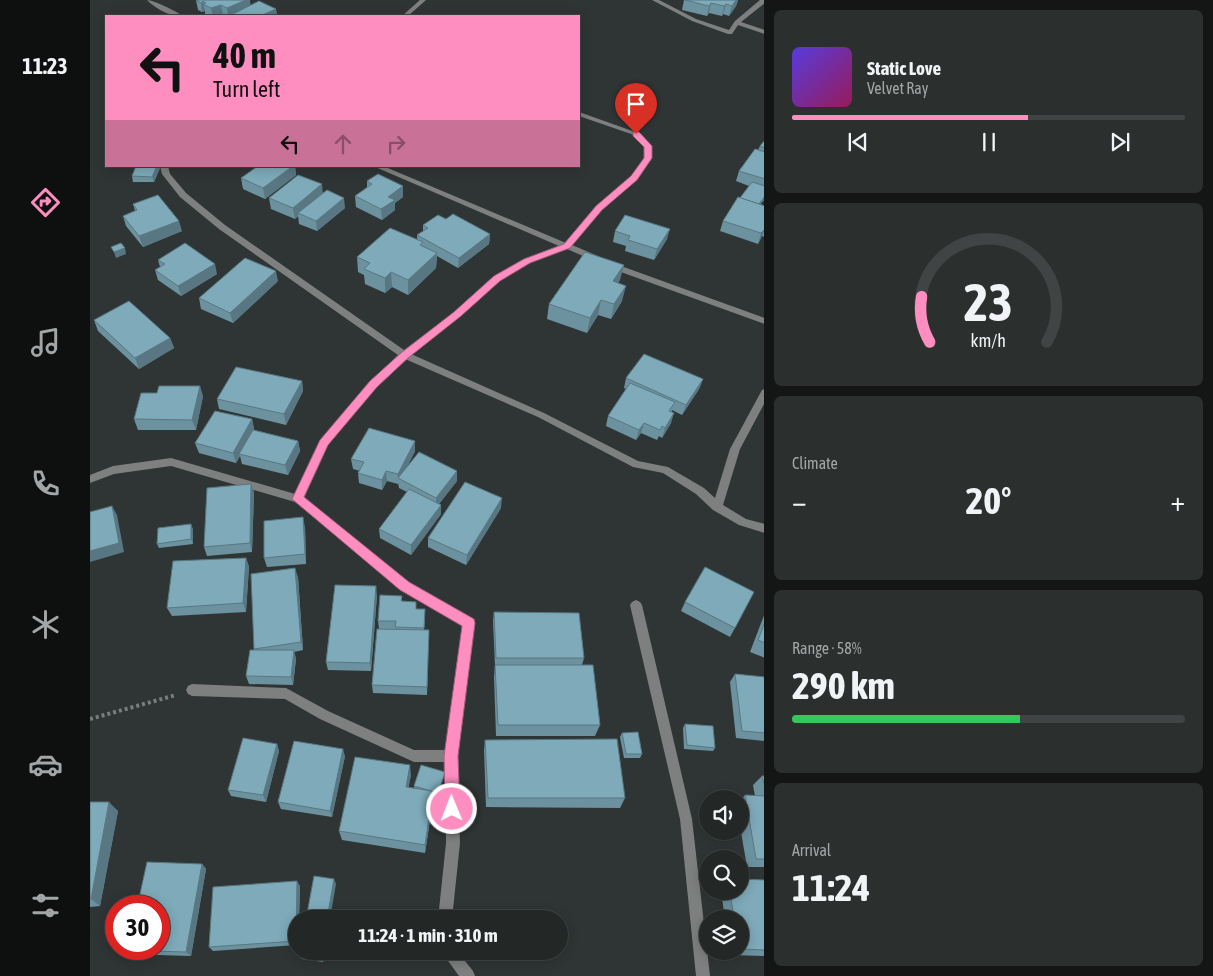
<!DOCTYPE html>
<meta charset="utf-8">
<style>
body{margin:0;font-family:"Asap Condensed",sans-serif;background:#2b302f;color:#f1f3f6;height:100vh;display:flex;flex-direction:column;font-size:19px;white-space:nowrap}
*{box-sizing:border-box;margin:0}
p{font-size:16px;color:#a3a6a7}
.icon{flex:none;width:28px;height:28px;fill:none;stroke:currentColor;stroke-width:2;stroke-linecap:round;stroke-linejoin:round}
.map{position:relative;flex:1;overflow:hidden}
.details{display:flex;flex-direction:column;gap:10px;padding:10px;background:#131615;width:449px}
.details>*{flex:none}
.top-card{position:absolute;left:15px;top:15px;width:475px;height:152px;border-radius:0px;box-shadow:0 2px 12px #0003,0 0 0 1px #404444;background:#fd8ebf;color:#111;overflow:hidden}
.controls{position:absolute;left:609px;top:790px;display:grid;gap:10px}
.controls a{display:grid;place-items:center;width:50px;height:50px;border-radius:50%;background:#232827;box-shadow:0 2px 12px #0003,0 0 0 1px #404444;font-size:25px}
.speed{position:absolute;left:15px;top:895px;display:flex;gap:10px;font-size:25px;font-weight:700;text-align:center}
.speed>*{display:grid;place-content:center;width:65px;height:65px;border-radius:50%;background:#232827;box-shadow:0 2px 12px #0003,0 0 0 1px #404444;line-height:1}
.speed .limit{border:8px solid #d22;background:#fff;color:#111}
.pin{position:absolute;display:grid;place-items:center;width:42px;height:42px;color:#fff;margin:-51px -21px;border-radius:50% 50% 50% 0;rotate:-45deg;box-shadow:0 0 5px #0007}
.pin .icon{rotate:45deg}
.me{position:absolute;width:55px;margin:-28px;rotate:359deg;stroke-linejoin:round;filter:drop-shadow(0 0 4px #0008)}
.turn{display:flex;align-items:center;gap:18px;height:105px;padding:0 25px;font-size:22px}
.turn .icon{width:65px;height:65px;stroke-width:2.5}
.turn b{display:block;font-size:35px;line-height:42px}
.lanes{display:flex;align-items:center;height:48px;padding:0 25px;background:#0003;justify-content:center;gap:25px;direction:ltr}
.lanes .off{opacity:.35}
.big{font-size:38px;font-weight:700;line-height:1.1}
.details .widget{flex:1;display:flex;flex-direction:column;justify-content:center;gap:8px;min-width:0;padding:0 18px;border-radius:8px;background:#2b302f}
.details .dial{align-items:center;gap:0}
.dial svg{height:130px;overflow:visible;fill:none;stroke:#404444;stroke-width:7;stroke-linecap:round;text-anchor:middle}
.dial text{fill:#f1f3f6;stroke:none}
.song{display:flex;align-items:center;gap:15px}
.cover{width:60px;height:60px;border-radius:8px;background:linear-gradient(135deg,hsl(250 70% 55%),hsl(330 70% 35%))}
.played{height:5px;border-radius:2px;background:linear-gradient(90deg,#fd8ebf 60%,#404444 60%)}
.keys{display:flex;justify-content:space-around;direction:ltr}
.heat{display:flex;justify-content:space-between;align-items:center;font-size:28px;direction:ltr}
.charge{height:8px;border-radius:4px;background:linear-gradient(90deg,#34c759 58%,#404444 0)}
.trip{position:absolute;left:198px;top:910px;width:280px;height:50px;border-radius:25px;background:#232827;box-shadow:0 2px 12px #0003,0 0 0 1px #404444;font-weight:700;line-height:50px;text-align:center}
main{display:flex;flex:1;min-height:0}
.menu{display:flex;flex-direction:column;width:90px;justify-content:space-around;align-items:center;background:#0e1010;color:#a3a6a7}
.menu .icon{width:35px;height:35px}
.menu .on{color:#fd8ebf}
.menu b{font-size:22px;color:#f1f3f6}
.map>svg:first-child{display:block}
</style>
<main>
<nav class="menu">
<b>11:23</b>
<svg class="icon on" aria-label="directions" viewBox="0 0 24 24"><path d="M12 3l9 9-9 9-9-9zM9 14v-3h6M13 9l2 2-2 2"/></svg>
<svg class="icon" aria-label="music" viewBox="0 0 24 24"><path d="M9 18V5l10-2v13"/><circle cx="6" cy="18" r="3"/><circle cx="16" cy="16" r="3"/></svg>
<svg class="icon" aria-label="phone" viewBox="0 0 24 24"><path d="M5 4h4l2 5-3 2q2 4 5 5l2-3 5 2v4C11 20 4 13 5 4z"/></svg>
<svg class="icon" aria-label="climate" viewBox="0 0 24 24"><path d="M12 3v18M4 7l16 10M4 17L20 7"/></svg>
<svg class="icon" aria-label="car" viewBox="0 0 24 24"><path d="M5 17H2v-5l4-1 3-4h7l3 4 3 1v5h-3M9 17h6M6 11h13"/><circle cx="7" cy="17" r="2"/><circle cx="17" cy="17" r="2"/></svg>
<svg class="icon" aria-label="filters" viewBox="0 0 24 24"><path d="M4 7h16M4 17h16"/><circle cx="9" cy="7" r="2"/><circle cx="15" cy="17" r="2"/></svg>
</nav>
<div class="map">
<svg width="675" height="976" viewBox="0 0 675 976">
<rect width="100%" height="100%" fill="#2f3534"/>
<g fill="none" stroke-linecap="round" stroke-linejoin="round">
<!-- path -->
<path stroke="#787d7d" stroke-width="4" stroke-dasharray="3 3" stroke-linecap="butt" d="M0 719 86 695"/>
<!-- minor -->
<g fill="#7d807e" fill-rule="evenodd">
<path d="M57 0C64 0 87 12 93 16 80 17 66 9 57 0Z"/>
<path d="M330 0H336L318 16H312Z"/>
<path d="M562 0H569L606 19 639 30 645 21 670 0H675V3L651 22 675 30V34L648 25 642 34H638L602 21Z"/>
<path d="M489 112 548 133 562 146V158L547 180 512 210 482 245 508 256V260H502L477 249 440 263 410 280 370 316 321 354 454 413 548 461 578 467 614 488 625 498 640 449 672 390 675 389V402L650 449 633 505 656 519 675 524V533L649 525 623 510 606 494 573 473 543 467 448 417 315 359 287 386 238 445 214 498 319 583 383 619 385 623 367 756 370 843 362 919H348L356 843 355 762H324L230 719 195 699 102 696 98 694 96 690 98 686 102 684 196 688 238 711 324 750H356L373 625 311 589 205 502 81 466 24 474 0 483V475L23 466 81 458 205 494 231 440 281 382 308 355 129 229 90 197 72 174 70 166H78L80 174 96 193 135 225 314 350 364 312 404 276 434 259 469 246 283 166H293L476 243 506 206 541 176 554 158V146L544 135 489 116Z"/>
<path d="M520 262 675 318V324L517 267 516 265Z"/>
<path d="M546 600 550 602 552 605 602 819 620 976H606L590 819 540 605 542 602Z"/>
<path d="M351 951H367L383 971 385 976H369Z"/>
</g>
</g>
<!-- wall -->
<g fill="#6c929f">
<path d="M106 0 161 5 186 9 187 16H135L133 15 128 16H120L115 14V11L112 12 108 10Z"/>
<path d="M594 0H648L646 6 639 16 633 14 632 16 619 13 617 16 592 10Z"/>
<path d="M675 140V199L670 204 675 206V237L672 236 668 244 630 231 633 221 659 186 646 181 649 171 668 150 670 146Z"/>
<path d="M168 166H205L206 175 175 199 153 189 151 178Z"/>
<path d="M70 168 64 182H43L42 176Z"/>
<path d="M277 181 313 186V197L305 203V210L292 220 266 207 265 196 277 188Z"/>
<path d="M233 193 255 208 227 231 209 224 208 216 205 219 181 209 179 198Z"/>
<path d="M43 204 92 231 53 247 36 226 33 216 45 211Z"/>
<path d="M356 219 400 234 399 244 368 268 347 256 346 268 318 295 302 287 295 293 275 284 274 275 268 272 267 257 327 239V235L333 231V225Z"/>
<path d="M525 231 577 239 564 260 535 251 536 246 523 242Z"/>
<path d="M68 260 127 274 91 296 68 280 65 270 70 267Z"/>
<path d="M530 280 528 283 532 301 521 319 508 315 497 333 457 319 459 304Z"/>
<path d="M188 281 143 323 111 309 109 298Z"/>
<path d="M4 320 80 338 84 348 49 369 8 331Z"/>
<path d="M536 378 613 379 609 389 592 415 582 410 581 423 572 438 569 436 567 440 551 433 546 440 516 426 518 416 536 389 534 388Z"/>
<path d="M212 381 213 391 196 425 129 409 127 399Z"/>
<path d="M113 396 106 430H48L44 419Z"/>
<path d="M162 419 164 429V430L208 441 210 451 198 475 152 464 150 456 146 463 109 453 105 443Z"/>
<path d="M325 441V451L316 469 367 481 349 504 351 505V514L321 555 290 538 289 529 317 492 309 488 308 483V484L297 481 292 490 269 483 268 473 270 471 263 469 261 459Z"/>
<path d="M161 484 164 493 162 552 117 556 114 547Z"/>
<path d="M411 508 376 565 338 547V538Z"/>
<path d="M215 527 216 564 177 567 174 558Z"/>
<path d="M103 529V544L69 548 67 544Z"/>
<path d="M156 558 159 567 156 612 82 616 77 608Z"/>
<path d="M208 577 213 650 204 652 206 659 203 685 159 684 156 676 164 650V649Z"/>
<path d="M287 595 281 671 238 670 236 662Z"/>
<path d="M312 596V601L327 609 335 618 334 630H339L337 695 283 693 282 685 289 629 288 621Z"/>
<path d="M595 602 645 628 640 637 591 611Z"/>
<path d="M404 612 494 658 492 665 510 725 505 736H406L404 677 405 666 403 621Z"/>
<path d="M675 613V658L660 652Z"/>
<path d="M645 674 675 677V741L646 738 640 682Z"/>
<path d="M595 724 625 748 623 751 594 749 593 728Z"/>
<path d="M532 733 552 754 550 758H534L530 737Z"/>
<path d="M395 740 535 798 530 808 396 807 394 750Z"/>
<path d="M187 744 189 751 176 802 141 796 138 790Z"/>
<path d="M255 756 242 817 191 809 188 802Z"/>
<path d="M355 772 354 776 348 796 343 795V801L335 853 252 840 249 831 321 775 318 788 324 789V786Z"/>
<path d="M672 776H675V867H657L650 826V801L655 795 665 796 663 785Z"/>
<path d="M0 802 28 811 10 906 0 907Z"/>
<path d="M112 864 116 869 101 956 34 954 27 950 48 903Z"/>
<path d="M675 880V956L640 955 639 951H650V919H635L631 891H650Z"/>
<path d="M210 886 209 919H206V945L123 951 119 947Z"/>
<path d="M210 951H235L233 962 212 959 210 955Z"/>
</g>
<!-- shaded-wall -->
<g fill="#587782">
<path d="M156 0H160L161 8 143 16H138L137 8Z"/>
<path d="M646 0H648L646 6 639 16 642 6Z"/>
<path d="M113 1 115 11 112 12 111 3Z"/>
<path d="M621 3 619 13 617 16 619 6Z"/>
<path d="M636 4 633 14 632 16 634 6Z"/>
<path d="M131 5 133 15 128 16H123L121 8Z"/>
<path d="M186 9 187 16H170Z"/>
<path d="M67 166H69L70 168 64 182 62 177Z"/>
<path d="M203 166H205L206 175 175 199 173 188Z"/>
<path d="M232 184 233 195 208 213V216L205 219 203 208Z"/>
<path d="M313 186V197L305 203V210L292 220 291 209 298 197Z"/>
<path d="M675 196V199L666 210 668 205Z"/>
<path d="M254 198 255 208 227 231 226 221Z"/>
<path d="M89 221 92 231 53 247 49 236Z"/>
<path d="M580 229 577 239 564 260 567 249Z"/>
<path d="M675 229 672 236 668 244 671 233Z"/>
<path d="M400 234 399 244 368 268 369 258Z"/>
<path d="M35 248 36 254 26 258 24 252Z"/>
<path d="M347 253 346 268 318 295V280Z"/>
<path d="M125 264 127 274 91 296 88 286Z"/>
<path d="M534 265 530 280 520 296 523 281Z"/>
<path d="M186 271 188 281 143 323 140 313Z"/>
<path d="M301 272 302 287 295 293V278Z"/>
<path d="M536 286 532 301 521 319 524 304Z"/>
<path d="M511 300 508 315 497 333 500 318Z"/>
<path d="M80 338 84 348 49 369 45 358Z"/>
<path d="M613 379 609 389 592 415 596 405Z"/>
<path d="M212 381 213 391 196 425 194 414Z"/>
<path d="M110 386 113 396 106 430 102 420Z"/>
<path d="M584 413 581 423 572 438 575 428Z"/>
<path d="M162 419 164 429 151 454H149L150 456 146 463 143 453Z"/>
<path d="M554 423 551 433 546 440 549 430Z"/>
<path d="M208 441 210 451 198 475 195 465Z"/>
<path d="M325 441V451L311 479 308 478V484V474Z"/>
<path d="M296 471 297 481 292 490V480Z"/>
<path d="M367 471V481L346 507V498Z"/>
<path d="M161 484 164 493 162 552 160 543Z"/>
<path d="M412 498 411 508 376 565 377 555Z"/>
<path d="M351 505V514L321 555V545Z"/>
<path d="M22 506 27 515 34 552 0 562V551Z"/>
<path d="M213 517 215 527 216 564 215 554Z"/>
<path d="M101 524 103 529V544L101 539Z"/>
<path d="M156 558 159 567 156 612 153 603Z"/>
<path d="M205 568 208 577 213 650 211 642Z"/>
<path d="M286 586 287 595 281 671 280 663Z"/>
<path d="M204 650 206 659 203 685 201 677Z"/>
<path d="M187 744 189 751 176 802 173 795Z"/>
<path d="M253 749 255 756 242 817 240 811Z"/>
<path d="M320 765 321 775 317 797 316 787Z"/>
<path d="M355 772 354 776 348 796V793Z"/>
<path d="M343 791V801L335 853V845Z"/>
<path d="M19 802 28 811 10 906 1 899Z"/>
<path d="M112 864 116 869 101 956 96 952Z"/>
<path d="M244 879 246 884 240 919H237Z"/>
<path d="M207 881 210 886 209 919H206V942V941Z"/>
<path d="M232 951H235L233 962 231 958Z"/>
</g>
<!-- building -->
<g fill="#7eaab9" stroke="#587782">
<path d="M106 0H156L137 8 131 5 121 8 113 4 116 3 113 1 111 3Z"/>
<path d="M595 0H646L642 6 636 4 634 6 621 3 619 6Z"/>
<path d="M169 1 186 9 170 16H139Z"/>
<path d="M675 140V148L670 146Z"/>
<path d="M665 149 675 152V179L649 171Z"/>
<path d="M46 166H67L62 177 42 176Z"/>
<path d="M168 166H203L173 188 151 178Z"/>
<path d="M288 174 313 186 298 197 305 200 291 209 265 196 282 184 277 181Z"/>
<path d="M208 175 232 184 203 208 179 198Z"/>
<path d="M662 182 675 186V196L669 204 650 198Z"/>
<path d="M237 190 254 198 226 221 208 213Z"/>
<path d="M68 195 89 221 49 236 33 216 47 210 43 204Z"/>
<path d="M648 197 675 206V229L671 233 633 221Z"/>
<path d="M363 214 400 234 369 258 327 235 338 228 333 225 348 215 356 219Z"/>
<path d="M535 215 580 229 567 249 538 240 540 236 525 231Z"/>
<path d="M300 228 333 242 330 245 347 253 318 280 301 272 295 278 274 269 280 263 267 257Z"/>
<path d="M31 243 35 248 24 252 21 247Z"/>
<path d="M95 243 125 264 88 286 65 270 75 264 68 260Z"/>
<path d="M495 252 534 265 523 281 536 286 524 304 511 300 500 318 459 304Z"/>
<path d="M155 258 186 271 140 313 109 298Z"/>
<path d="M39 301 80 338 45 358 4 320Z"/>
<path d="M554 354 613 379 596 405 536 378Z"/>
<path d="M146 367 212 381 194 414 127 399Z"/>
<path d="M540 383 585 402 579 411 584 413 575 428 572 426 570 430 554 423 549 430 518 416Z"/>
<path d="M69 386H110L102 420 44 419 51 393H67Z"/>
<path d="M125 411 162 419 143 453 105 443Z"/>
<path d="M279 428 325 441 308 474 296 471 292 480 268 473 274 462 261 459Z"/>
<path d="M163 430 208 441 195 465 149 454Z"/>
<path d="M329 452 367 471 346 498 308 478Z"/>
<path d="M375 482 412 498 377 555 338 538Z"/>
<path d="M161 484 160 543 114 547 117 488Z"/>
<path d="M319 489 351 505 321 545 289 529Z"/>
<path d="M22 506 29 543 0 551V512Z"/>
<path d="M213 517 215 554 174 558V521Z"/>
<path d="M101 524V539L67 544 68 528Z"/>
<path d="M156 558 153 603 77 608 83 561Z"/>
<path d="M615 567 664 592 645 628 595 602Z"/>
<path d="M205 568 211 642 164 649 161 574Z"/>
<path d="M245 585 286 586 280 663 236 662Z"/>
<path d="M290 595 312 596 311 601 326 602V609H335L334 628 305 627 306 621H288Z"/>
<path d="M404 612 489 613 494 658H406Z"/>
<path d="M675 622V643L668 640Z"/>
<path d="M287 629 339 630 337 687 282 685Z"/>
<path d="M160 650H204L201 677 156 676Z"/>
<path d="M405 665H503L510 725H408Z"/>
<path d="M645 674 675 677V733L652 731Z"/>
<path d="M595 724 623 726 625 748 597 745Z"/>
<path d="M548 732 552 754H536L532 733Z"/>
<path d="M153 738 187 744 173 795 138 790Z"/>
<path d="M527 739 535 798H398L395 740Z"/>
<path d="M204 741 253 749 240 811 188 802Z"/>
<path d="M265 757 320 765 316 787 343 791 335 845 249 831Z"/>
<path d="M331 765 355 772 348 793 324 786Z"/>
<path d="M672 776H675V787Z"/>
<path d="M655 795 675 796V859H666Z"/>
<path d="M0 802H19L1 899H0Z"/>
<path d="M57 862 112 864 96 952 27 950 28 949H69V906H37L38 902 48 903Z"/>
<path d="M224 876 244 879 237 919H216Z"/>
<path d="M650 879 675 880V950L650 949V919H644L640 891H650Z"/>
<path d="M207 881 206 941 119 947 123 887Z"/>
<path d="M210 951H232L231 958 210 955Z"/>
</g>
<!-- route -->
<path fill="#fd8ebf" stroke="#a45c7c" d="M543 132H549L562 146V158L547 180 512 210 480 248 440 263 410 281 371 316 318 358 287 387 238 445 214 497 319 582 384 619 385 623 368 756 370 809 368 814 362 816 357 814 355 809 354 756 372 626 310 590 202 499 230 440 280 381 311 353 364 312 404 276 434 259 474 244 506 206 541 176 554 158V147L543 136Z"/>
</svg>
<div class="controls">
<a><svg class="icon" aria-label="sound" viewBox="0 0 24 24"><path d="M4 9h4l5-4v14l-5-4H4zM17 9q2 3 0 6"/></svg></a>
<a><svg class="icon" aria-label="search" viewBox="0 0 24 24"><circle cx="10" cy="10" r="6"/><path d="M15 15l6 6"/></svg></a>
<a><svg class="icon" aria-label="layers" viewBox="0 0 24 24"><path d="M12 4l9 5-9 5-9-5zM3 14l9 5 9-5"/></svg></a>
</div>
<div class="speed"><div class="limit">30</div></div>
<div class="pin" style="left:546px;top:134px;background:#d93025"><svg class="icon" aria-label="arrive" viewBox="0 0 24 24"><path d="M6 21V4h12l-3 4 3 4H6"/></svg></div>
<svg class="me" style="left:362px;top:809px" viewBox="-20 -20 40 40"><circle r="17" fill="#fd8ebf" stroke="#fff" stroke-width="3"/><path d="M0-11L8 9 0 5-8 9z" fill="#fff"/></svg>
<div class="trip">11:24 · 1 min · 310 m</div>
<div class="top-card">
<div class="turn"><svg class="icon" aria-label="left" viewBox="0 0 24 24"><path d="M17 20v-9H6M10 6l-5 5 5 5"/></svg><div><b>40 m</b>Turn left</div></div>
<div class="lanes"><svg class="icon" aria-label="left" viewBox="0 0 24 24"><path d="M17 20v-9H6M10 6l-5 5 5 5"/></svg><svg class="icon off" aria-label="ahead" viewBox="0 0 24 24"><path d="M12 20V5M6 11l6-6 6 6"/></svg><svg class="icon off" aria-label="right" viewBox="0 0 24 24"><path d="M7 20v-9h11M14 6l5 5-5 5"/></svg></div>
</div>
</div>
<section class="details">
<div class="widget">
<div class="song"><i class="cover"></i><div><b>Static Love</b><p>Velvet Ray</p></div></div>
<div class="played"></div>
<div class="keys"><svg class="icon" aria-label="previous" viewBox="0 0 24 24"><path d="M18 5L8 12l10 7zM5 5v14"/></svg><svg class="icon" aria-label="pause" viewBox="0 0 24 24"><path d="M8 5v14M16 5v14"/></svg><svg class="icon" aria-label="next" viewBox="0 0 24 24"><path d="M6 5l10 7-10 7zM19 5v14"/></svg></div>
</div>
<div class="widget dial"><svg viewBox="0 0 100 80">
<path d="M14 69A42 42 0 1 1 86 69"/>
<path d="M14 69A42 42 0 0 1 9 41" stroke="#fd8ebf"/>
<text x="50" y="56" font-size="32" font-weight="700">23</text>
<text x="50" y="72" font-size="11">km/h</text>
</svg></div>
<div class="widget"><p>Climate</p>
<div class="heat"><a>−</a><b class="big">20°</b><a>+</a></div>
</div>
<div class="widget"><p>Range · 58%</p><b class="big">290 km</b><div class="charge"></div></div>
<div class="widget"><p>Arrival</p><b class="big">11:24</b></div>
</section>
</main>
